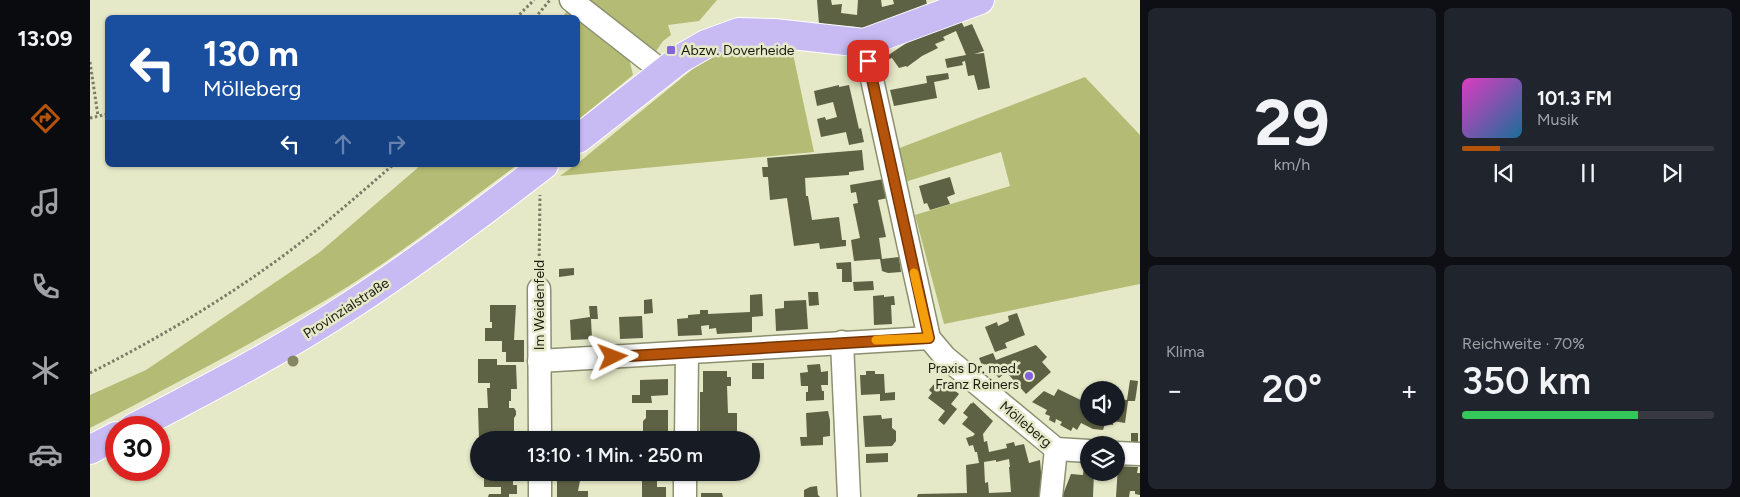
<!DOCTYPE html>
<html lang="de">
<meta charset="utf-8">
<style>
body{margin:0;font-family:Figtree,sans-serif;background:#20242c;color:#f1f3f6;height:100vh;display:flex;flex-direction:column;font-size:19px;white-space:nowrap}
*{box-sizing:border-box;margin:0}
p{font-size:16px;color:#9ea1a6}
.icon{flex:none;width:28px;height:28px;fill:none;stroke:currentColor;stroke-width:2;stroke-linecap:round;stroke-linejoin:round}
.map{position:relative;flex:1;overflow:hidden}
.side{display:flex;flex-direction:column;gap:8px;padding:8px;background:#0d0f14;width:600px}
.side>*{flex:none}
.top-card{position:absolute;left:15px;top:15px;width:475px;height:152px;border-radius:8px;box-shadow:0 1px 4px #0004;background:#1a4fa0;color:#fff;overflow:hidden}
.buttons{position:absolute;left:990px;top:381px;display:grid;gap:10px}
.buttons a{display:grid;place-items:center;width:45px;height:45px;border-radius:50%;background:#171b24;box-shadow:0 1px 4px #0004;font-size:25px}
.speed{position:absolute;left:15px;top:416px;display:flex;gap:10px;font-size:25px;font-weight:700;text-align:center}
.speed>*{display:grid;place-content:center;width:65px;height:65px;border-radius:50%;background:#171b24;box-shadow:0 1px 4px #0004;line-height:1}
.speed .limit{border:8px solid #d22;background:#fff;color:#111}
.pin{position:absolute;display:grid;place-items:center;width:42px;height:42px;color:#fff;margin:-21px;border-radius:10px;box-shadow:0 2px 8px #0006}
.me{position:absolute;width:55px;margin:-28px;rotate:87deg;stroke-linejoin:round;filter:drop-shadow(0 0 4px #0008)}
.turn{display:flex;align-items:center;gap:18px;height:105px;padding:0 15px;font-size:22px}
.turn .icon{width:65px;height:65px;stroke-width:2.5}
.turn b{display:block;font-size:35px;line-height:42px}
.lanes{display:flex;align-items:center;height:48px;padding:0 15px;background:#0003;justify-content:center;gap:25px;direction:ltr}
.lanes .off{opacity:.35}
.big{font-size:38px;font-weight:600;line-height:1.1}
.side .widget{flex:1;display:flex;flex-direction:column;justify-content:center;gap:8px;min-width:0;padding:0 18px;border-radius:8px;background:#20242c}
.side .dial{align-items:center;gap:0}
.dial b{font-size:65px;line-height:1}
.song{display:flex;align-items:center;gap:15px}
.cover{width:60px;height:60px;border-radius:8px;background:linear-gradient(135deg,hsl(310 70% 55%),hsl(200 70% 35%))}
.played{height:5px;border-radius:2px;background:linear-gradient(90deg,#b45309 15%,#363941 15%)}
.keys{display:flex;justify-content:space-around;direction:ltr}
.heat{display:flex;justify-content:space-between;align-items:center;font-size:28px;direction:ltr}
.charge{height:8px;border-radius:4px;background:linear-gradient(90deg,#34c759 70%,#363941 0)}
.side .tiles{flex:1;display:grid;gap:8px;grid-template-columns:repeat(2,1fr)}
.trip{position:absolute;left:380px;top:431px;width:290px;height:50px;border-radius:25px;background:#171b24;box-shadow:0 1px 4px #0004;font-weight:600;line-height:50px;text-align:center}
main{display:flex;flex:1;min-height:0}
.menu{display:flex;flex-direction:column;width:90px;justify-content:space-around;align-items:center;background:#090b0e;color:#9ea1a6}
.menu .icon{width:35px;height:35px}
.menu .selected{color:#b45309}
.menu b{font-size:22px;color:#f1f3f6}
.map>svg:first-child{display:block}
</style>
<main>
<nav class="menu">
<b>13:09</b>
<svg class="icon selected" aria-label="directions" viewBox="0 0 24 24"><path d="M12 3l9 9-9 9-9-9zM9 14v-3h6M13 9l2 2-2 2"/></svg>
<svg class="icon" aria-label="music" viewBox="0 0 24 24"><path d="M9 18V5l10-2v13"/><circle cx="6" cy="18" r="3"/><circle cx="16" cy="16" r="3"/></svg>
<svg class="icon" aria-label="phone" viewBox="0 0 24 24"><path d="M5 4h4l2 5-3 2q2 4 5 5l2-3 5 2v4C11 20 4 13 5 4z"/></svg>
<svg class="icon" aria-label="climate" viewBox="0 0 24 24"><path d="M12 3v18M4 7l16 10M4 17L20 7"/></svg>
<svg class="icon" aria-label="car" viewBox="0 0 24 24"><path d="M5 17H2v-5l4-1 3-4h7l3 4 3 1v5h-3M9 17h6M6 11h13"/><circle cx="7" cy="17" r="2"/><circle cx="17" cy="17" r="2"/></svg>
</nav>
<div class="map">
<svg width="1050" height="497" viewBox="0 0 1050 497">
<rect width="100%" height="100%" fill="#e5e9c7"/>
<!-- green -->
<g fill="#b4bb74">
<path d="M495 0H627L609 21 578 25 581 35 573 41 564 54Z"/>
<path d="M481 7 539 58 543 75 488 120V18H471Z"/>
<path d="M653 43 703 54 724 152 470 176 485 165H488V163L621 54Z"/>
<path d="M995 77 1050 135V284L854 324 825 215 920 186 911 152 815 182 807 149Z"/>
<path d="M331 165H427C366 210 306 258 241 297 162 344 81 386 0 428V395L56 370 230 252Z"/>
</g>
<!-- building -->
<g fill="#5e6244" fill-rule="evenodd">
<path d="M727 0H741L742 5 752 4 751 13 767 15 768 0H791L792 7 804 4 803 0H836L838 9 824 17 766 30V27L729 24Z"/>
<path d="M870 19 874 27 882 24 894 51 884 54 894 53 900 88 888 90 884 75 878 76 875 61 872 62 873 65 857 68 855 59 876 55 866 31 853 37 855 40 845 44 848 48 832 56 817 67 816 66 809 68 802 58 799 59 797 56 821 40Z"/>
<path d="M858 73 859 79 844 82 847 98 804 106 800 90 837 83 836 76Z"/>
<path d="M749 85V87L759 85 769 129 771 128 774 142 759 145 756 132 731 137 727 119 735 117 736 120 747 117 743 102 727 106 724 91Z"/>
<path d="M772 150 774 170 759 172V175L715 178 716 196H718L722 220 749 217 752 240H756V246L730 249 729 243 704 246 697 198 680 200 678 177H673L672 167H678L677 158Z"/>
<path d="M860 177 865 194 857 197 860 204 840 210 837 203 834 204 829 186Z"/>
<path d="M794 179 798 198 788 200 796 237 789 238 792 259 809 257 811 272 798 273 792 271 790 259 764 261 761 240 770 238 763 204 768 203 766 192 761 193 760 185Z"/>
<path d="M761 262 762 282H752V269H747L746 263Z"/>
<path d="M484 268V275L469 277V269Z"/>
<path d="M783 281 784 290 764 291 763 282Z"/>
<path d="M718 292H728L729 305 719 306Z"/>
<path d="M672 294 673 316 662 317V332L627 334 626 328 619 329V325L611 326 612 335 588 336 587 319 598 318V315L610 314V310H618V314L660 312V295Z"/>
<path d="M794 295V297L804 296 805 305H801L802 324 784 325 783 296Z"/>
<path d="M562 299 563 313 554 314V300Z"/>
<path d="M716 300 718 329 686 331 685 309 694 308V301Z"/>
<path d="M400 305H426L424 340H434V362H416V352H412V341H395V328H402V322H400Z"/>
<path d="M499 306H507L508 319H501L502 339 481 340 480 320 500 317Z"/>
<path d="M927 313 935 335 915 343 917 348 905 352 895 327 907 322 908 326 919 321 918 316Z"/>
<path d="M552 316 553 338 530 339 529 317Z"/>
<path d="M946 345 957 357 952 362 961 372 936 394 918 374 931 363 929 361 909 378 896 364 892 365 889 358 903 353 906 360Z"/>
<path d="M388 359H407V365H426L427 389H421V401H419V408H424L426 411V415L424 418V431L426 433 427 437 424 440H389L388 408H398L397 388H400V383H388Z"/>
<rect x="662" y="363" width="12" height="16"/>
<path d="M730 364 731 372 738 371V385H731L732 391H734V400L716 401V392H718V386H711L710 373 718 372 717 365Z"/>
<path d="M613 371H637V377H641V386H637L638 413H647V432H610V392H613Z"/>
<path d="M776 371H785V374H794L795 393 805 392V400L790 401V394L771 395 770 375H776Z"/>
<path d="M578 379V395L561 396 562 403H542V395H550V380Z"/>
<path d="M852 380 869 394 861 404 867 409 854 425 848 420 855 411 838 398 842 393 839 390 845 383 848 385Z"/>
<path d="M1040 380 1048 381 1046 395 1045 401H1038L1035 423 1023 421V425L1015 424 1013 430 1003 429 991 423 987 430 983 427 981 431 970 425 972 422 966 419 965 423 959 420 960 416 955 414 957 410 942 402 954 391 964 396 968 389 999 404 997 409 999 418H1026V402L1028 403 1029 399 1037 400Z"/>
<path d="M883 402 903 421 893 434 894 442 897 441 899 452 917 448 916 444 924 442 925 446 934 444 939 463 950 460 953 497H827L828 494 877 493 876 465 889 463 887 452H885L883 445 879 446 876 438 883 436 885 434 872 424 878 417 873 413 881 403 882 404ZM919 459 920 467H919L921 492 899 493 898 482 895 483 894 462 906 460V462Z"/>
<path d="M556 410H578V440H551V433H553V421L556 418Z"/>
<path d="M738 411 740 420V436L733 437V445L711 446 710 437H717L716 413Z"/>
<path d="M791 415 792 419 802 418V428L806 431V441L802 446 775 447 773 416Z"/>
<rect x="1041" y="433" width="7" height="12"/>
<path d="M798 453V462L776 463V454Z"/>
<path d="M994 466H999V472H1004L1003 497H972L981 474 993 475Z"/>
<path d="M1028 466 1048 467 1047 473H1050V495L1045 494V491H1040L1039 497H1026Z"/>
<path d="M397 472 423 474V485H427V494H419V497H398L399 494H411V487H394V474Z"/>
<path d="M467 472 488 473 491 476 488 491H498V497H467Z"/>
<path d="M545 472H567V487H576V497H552V480H545Z"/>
<rect x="611" y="472" width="26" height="6"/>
<path d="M727 486 728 495 730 497H714V490L720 487Z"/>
<path d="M611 493H632L633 497H611Z"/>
</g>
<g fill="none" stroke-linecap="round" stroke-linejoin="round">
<!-- minor casing -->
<g stroke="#8c9070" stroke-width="25">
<g id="minor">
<path d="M481 0 573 72"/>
<path d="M774 43 839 338 855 357 966 449 999 451"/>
<path d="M449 289 450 440"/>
<path d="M752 342 759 497"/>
<path d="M449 361 839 338"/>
<path d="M596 440 597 353"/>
<path d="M1026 453 1050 454"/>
<path d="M450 472V497"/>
<path d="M595 497V472"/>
<path d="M961 497 966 449"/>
</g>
</g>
<!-- major casing -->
<g stroke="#fff" stroke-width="30">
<g id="major">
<path d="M488 139 590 59 616 44 649 32 684 33 774 43 890 0"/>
<path d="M43 428C118 389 193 350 264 303 330 260 392 213 454 165"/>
<path d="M0 450 26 436"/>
</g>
</g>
<!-- path -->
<g stroke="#7a7c66" stroke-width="3" stroke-dasharray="2.5 2.5" stroke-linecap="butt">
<path d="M426 18 444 0"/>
<path d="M445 18 460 0"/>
<path d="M0 62 8 116"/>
<path d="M0 118 18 114"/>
<path d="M449 271 450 195"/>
<path d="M0 373C77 334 152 289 219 236 248 213 275 189 303 165"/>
</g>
<!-- minor -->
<use href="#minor" stroke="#fff" stroke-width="22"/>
<!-- major -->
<use href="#major" stroke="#c8bbf4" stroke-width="28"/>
</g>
<!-- trees -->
<circle fill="#838661" cx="203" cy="361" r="5.5"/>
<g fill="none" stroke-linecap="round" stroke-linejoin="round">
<!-- route casing -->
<g stroke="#753606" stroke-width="12">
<path id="route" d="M523 357 839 338 778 61"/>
</g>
<!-- route -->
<use href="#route" stroke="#b45309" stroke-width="9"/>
<!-- slow -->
<path stroke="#f59e0b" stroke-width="9" d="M786 340 839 338 824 273"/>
</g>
<!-- markers -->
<g fill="#8462dd" stroke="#e5e9c7" stroke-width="2">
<rect x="576" y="45" width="10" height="10" rx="2.5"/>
<circle cx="939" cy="376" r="5"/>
</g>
<g text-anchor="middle" stroke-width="5" stroke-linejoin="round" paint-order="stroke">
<!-- poi labels -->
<g font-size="14" fill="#1a1b0f" stroke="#e5e9c7" text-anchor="start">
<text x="591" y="55">Abzw. Doverheide</text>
<text x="929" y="373" text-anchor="end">Praxis Dr. med.<tspan x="929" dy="16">Franz Reiners</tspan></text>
</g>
<!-- street labels -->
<g font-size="14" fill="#1a1b0f" stroke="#e5e9c7">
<text transform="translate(449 305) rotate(-90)" y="5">Im Weidenfeld</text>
<text transform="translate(256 308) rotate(-33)" y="5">Provinzialstraße</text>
<text transform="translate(936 424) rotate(40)" y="5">Mölleberg</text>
</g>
</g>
</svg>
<div class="buttons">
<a><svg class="icon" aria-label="sound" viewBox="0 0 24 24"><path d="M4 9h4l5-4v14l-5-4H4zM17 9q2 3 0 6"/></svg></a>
<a><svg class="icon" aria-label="layers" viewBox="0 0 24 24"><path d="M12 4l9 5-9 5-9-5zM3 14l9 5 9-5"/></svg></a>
</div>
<div class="speed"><div class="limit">30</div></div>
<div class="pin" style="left:778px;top:61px;background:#d93025"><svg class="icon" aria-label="arrive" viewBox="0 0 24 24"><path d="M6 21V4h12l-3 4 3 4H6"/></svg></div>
<svg class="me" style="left:523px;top:357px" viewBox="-20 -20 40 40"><path d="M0-17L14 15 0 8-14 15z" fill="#b45309" stroke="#fff" stroke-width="4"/></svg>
<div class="trip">13:10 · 1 Min. · 250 m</div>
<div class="top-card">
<div class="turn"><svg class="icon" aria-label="left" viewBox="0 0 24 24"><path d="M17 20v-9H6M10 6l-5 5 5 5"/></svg><div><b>130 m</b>Mölleberg</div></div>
<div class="lanes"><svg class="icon" aria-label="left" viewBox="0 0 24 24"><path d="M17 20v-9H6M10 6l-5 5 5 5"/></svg><svg class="icon off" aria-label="ahead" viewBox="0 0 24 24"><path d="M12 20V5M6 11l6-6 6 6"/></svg><svg class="icon off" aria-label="right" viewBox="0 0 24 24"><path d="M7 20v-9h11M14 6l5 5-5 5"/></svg></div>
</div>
</div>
<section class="side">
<div class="tiles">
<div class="widget dial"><b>29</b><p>km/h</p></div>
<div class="widget">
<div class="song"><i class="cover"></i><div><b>101.3 FM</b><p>Musik</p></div></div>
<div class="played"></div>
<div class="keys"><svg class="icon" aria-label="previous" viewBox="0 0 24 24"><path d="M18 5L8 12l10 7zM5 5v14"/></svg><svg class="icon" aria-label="pause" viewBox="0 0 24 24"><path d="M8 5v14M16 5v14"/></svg><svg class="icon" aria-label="next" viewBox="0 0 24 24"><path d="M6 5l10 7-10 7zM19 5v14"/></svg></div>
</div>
<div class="widget"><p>Klima</p>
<div class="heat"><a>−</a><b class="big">20°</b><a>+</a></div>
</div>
<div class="widget"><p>Reichweite · 70%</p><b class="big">350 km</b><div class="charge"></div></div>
</div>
</section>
</main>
